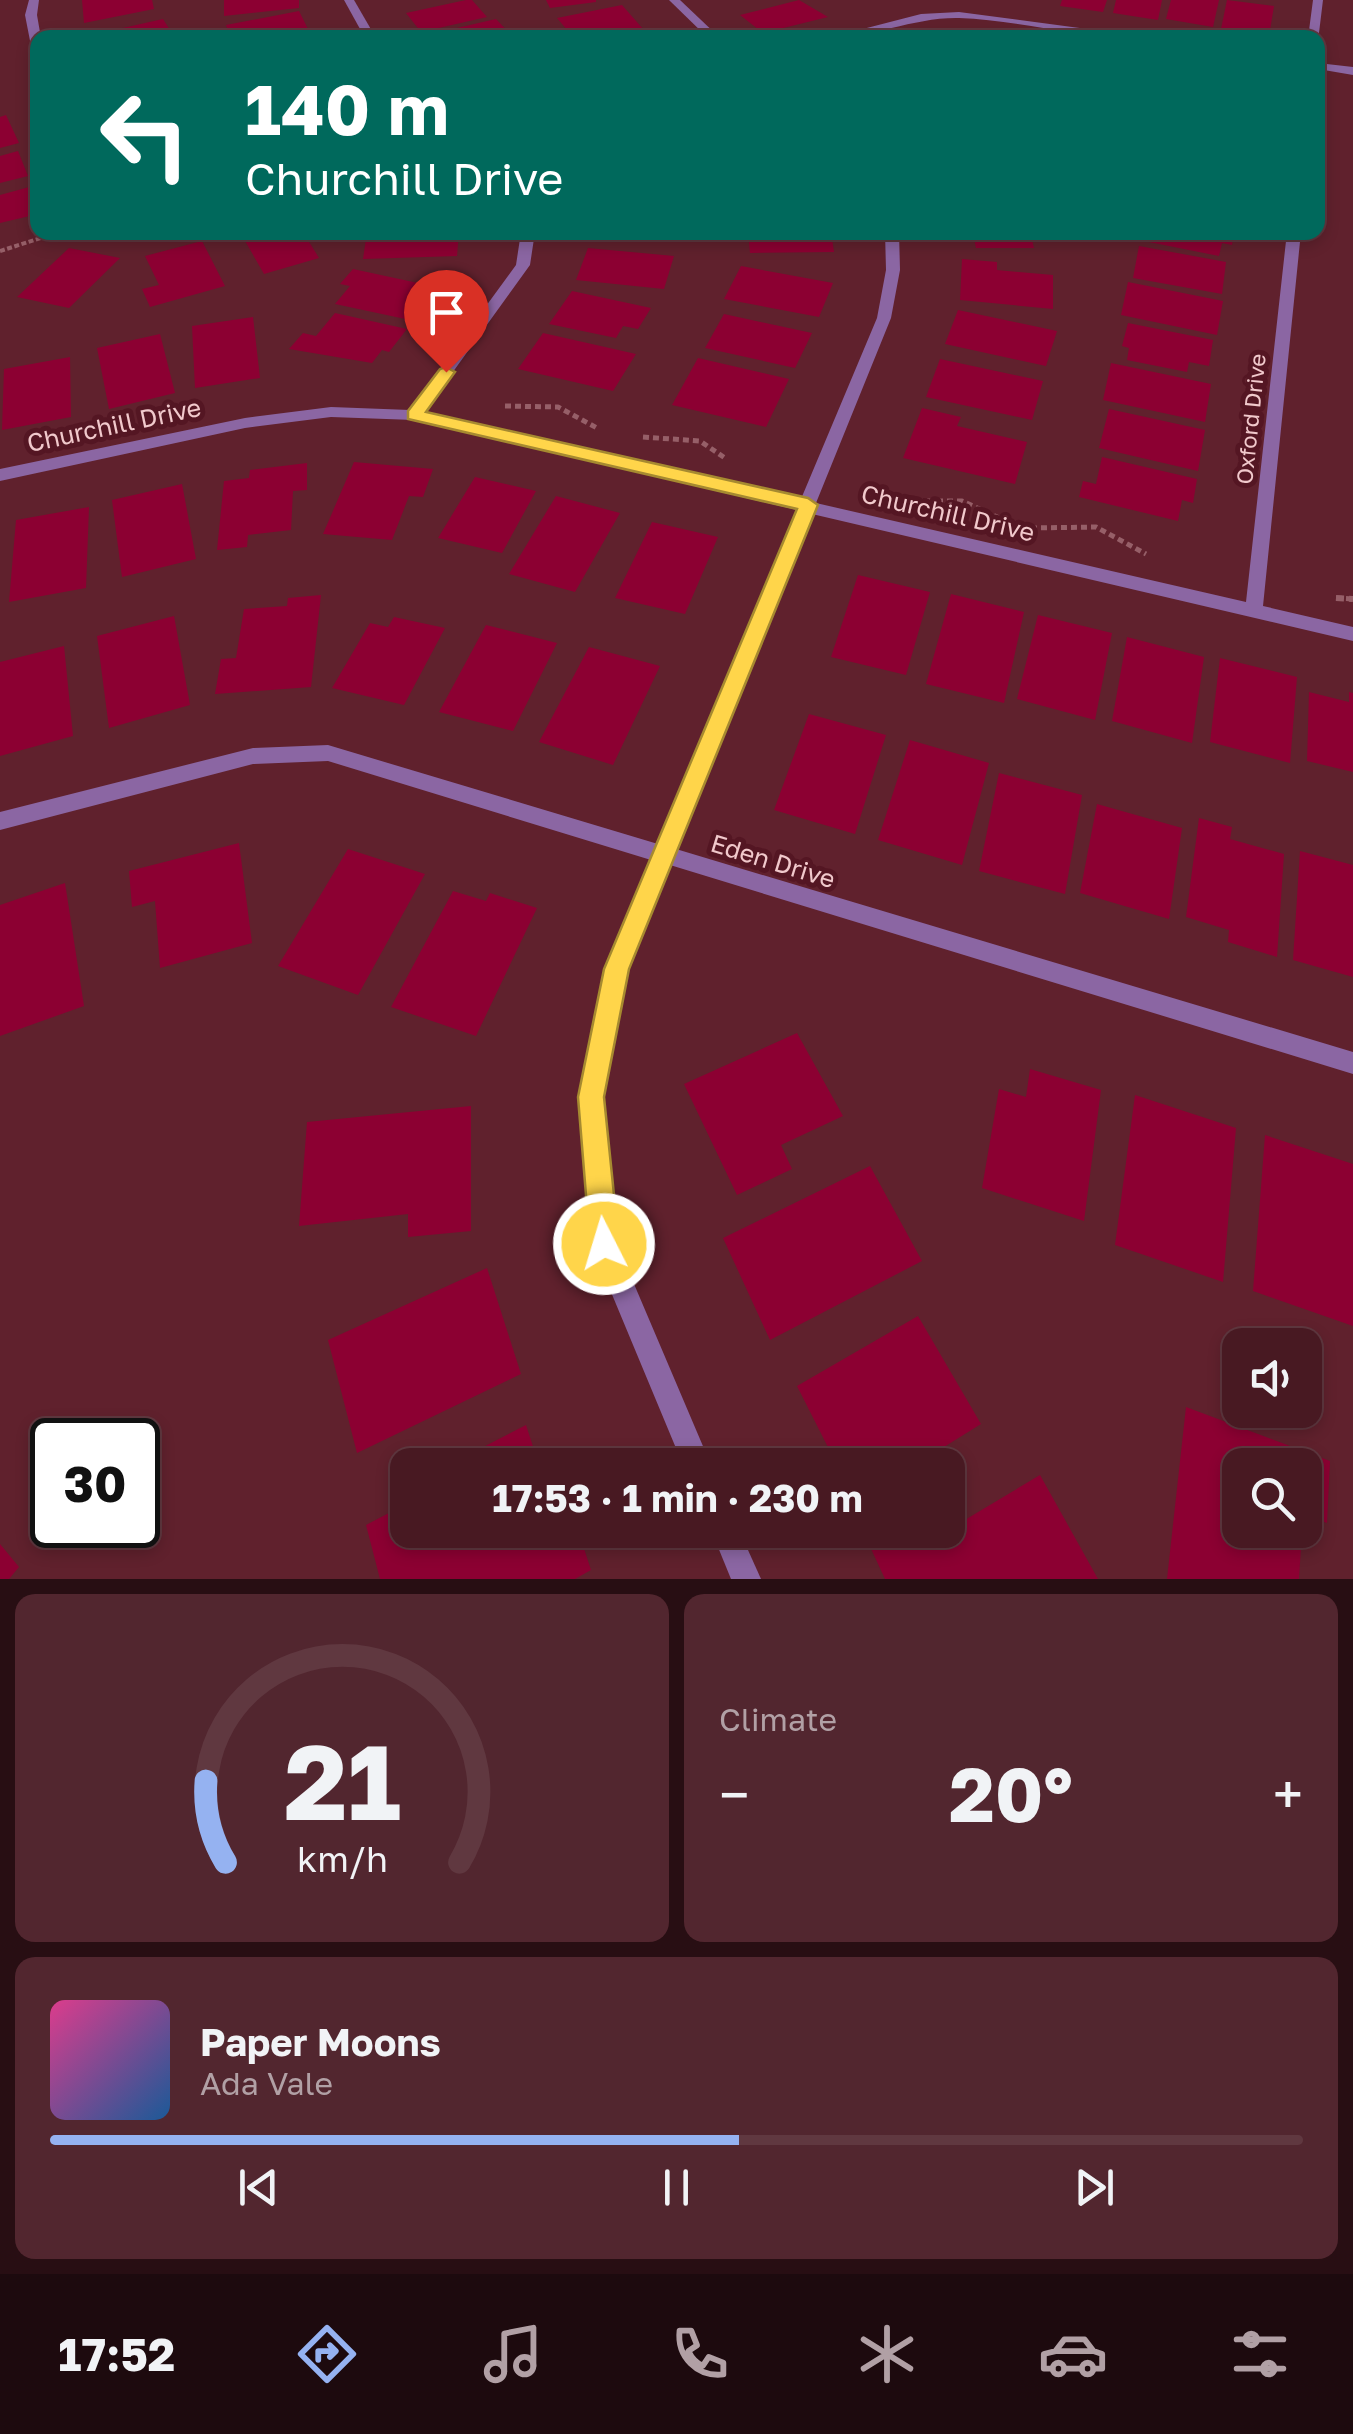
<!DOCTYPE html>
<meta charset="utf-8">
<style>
body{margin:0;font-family:"Golos Text",sans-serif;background:#52262f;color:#f1f3f6;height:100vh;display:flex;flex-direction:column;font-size:38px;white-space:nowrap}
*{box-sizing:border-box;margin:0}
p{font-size:32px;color:#b1a0a5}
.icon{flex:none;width:55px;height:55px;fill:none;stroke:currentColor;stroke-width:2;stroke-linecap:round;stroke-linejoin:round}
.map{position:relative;height:1579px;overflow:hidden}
.panel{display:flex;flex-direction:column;gap:15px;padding:15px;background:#280e13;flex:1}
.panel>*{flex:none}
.guide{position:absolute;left:30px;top:30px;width:1295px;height:210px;border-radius:20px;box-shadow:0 5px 15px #0003,0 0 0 2px #603840;background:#00695c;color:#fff;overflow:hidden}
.fabs{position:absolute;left:1222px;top:1328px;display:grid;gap:20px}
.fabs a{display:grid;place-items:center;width:100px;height:100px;border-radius:20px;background:#481922;box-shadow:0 5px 15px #0003,0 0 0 2px #603840;font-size:50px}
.speed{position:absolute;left:30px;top:1418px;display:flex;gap:20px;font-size:50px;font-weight:700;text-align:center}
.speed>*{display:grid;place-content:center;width:130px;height:130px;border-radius:50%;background:#481922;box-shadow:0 5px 15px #0003,0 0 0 2px #603840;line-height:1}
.speed .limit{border:5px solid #111;border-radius:15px;background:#fff;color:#111}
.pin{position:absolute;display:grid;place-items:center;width:85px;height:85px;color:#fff;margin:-102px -42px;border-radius:50% 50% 50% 0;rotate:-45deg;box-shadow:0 0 10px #0007}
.pin .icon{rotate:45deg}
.me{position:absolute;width:110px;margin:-55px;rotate:355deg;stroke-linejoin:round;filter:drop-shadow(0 0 8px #0008)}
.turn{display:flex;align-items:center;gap:35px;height:210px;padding:0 50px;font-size:45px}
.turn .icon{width:130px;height:130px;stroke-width:2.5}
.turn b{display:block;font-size:70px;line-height:85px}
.big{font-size:75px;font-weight:700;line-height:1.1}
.panel .widget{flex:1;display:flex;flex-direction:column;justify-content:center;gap:15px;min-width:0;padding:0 35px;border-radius:20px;background:#52262f}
.panel .dial{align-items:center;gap:0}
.dial svg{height:260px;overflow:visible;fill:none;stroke:#603840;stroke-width:7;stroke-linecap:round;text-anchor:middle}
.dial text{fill:#f1f3f6;stroke:none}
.song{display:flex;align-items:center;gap:30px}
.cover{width:120px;height:120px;border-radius:15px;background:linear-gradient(135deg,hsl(330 70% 55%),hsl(210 70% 35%))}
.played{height:10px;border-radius:5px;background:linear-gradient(90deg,#95b2f1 55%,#603840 55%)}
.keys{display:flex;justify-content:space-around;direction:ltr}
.heat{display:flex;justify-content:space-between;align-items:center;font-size:55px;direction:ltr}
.panel .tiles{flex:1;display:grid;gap:15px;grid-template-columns:1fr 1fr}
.widget:last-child{grid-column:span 2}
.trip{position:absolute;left:390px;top:1448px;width:575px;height:100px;border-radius:20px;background:#481922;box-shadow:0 5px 15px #0003,0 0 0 2px #603840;font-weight:700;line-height:100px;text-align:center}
.tabs{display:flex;height:160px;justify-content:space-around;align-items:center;background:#1d0a0e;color:#b1a0a5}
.tabs .icon{width:70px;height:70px}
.tabs .active{color:#95b2f1}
.tabs b{font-size:45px;color:#f1f3f6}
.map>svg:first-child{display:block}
</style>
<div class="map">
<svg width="1353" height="1579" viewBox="0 0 1353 1579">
<rect width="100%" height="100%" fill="#60212d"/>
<!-- building -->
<g fill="#8c0032">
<path d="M82 0H152L154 9 84 23Z"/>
<path d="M224 0H299V8L224 16Z"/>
<path d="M466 0H472L487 17 421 32 406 13Z"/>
<path d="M546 0H596V2L550 8Z"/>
<path d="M799 0 828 17 763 33 740 15Z"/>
<path d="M1062 0H1107L1103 12 1060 6Z"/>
<path d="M1116 0H1162L1158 20 1113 13Z"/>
<path d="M1171 0H1219L1213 27 1166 19Z"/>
<path d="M1227 0 1274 6 1269 36 1221 29Z"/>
<path d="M622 5 643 29 573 37 557 18Z"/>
<path d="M299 11 309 31 231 38 226 25Z"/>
<path d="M163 19 175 38H87V36Z"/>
<path d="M496 19 514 38H423L422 36Z"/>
<path d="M6 115 19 143 0 148V117Z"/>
<path d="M18 151 28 176 0 183V156Z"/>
<path d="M33 186 38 214 0 223V195Z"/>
<path d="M240 232H303L319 258 264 274Z"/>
<path d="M367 232H459L457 256 363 259Z"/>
<path d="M748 232H831L834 252 750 253Z"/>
<path d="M953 232H1030L1034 248H976L974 238H954Z"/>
<path d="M1141 232H1234L1232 245 1222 243 1219 256 1139 240Z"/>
<path d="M202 241 225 286 150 307 142 289 159 285 145 256Z"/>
<path d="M1139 246 1226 262 1222 294 1133 278Z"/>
<path d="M69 248 120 258 69 308 17 297Z"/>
<path d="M588 248 674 256 664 289 576 280Z"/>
<path d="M962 259 997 262V270L1053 275V309L960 300Z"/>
<path d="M741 266 833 283 819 317 724 299Z"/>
<path d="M353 269 441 288 410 320 335 304 350 286 340 284Z"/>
<path d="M1128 282 1223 301 1217 335 1121 315Z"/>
<path d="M572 291 651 308 638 329 623 326 616 338 549 324Z"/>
<path d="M958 310 1057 331 1046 366 945 344Z"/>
<path d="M335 313 407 329 389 352 382 350 372 363 289 349 303 333 316 336Z"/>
<path d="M724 314 812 333 795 368 705 348Z"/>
<path d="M253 317 260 378 195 388 192 326Z"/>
<path d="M1128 323 1213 340 1209 366 1189 362 1187 372 1127 360 1129 348 1122 346Z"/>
<path d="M543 333 636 354 613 391 518 369Z"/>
<path d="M160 334 175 393 109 409 97 348Z"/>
<path d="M70 357 71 417 2 430 4 369Z"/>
<path d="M698 358 789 379 766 427 672 405Z"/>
<path d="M940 359 1043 381 1032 420 926 397Z"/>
<path d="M1111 363 1211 384 1205 422 1103 400Z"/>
<path d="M922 408 961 417 957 426 1027 442 1015 484 903 458Z"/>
<path d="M1109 409 1205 430 1198 471 1099 448Z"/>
<path d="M1102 457 1197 479 1193 503 1182 500 1178 521 1079 497 1083 481 1096 484Z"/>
<path d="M354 462 433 469 423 497 409 496 392 540 323 534Z"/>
<path d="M307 463V490L293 491 291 530 248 535 247 547 217 550 224 481 249 478 250 470Z"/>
<path d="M475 477 536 491 502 553 438 538Z"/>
<path d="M182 484 196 559 122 577 112 500Z"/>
<path d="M556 496 620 513 575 592 509 574Z"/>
<path d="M89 507 86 588 9 602 16 520Z"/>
<path d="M652 522 718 537 685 614 615 598Z"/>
<path d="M858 575 930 592 906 675 831 657Z"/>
<path d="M951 594 1024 612 1004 703 926 684Z"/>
<path d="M321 595 311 687 215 694 221 659 236 658 244 609 287 606 288 598Z"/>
<path d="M1038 615 1112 633 1095 720 1017 699Z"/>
<path d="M174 616 190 705 109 728 97 636Z"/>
<path d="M394 617 445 628 404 705 332 688 370 623 388 627Z"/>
<path d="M486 625 557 643 513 731 439 712Z"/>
<path d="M1127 637 1204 657 1192 743 1112 721Z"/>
<path d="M64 646 73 736 0 756V662Z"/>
<path d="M589 647 660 666 613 765 539 742Z"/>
<path d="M1220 658 1297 677 1290 763 1210 742Z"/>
<path d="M1309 692 1349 702V692L1353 693V772L1307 761Z"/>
<path d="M809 714 886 735 855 834 774 810Z"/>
<path d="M910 740 989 763 962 865 878 840Z"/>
<path d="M999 773 1082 795 1065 894 979 871Z"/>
<path d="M1097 804 1182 828 1169 919 1080 893Z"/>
<path d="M1199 818 1232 827 1230 839 1284 854 1277 957 1228 942 1229 930 1186 917Z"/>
<path d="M239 843 252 943 160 968 155 901 132 907 129 871Z"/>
<path d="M348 849 425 874 358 995 278 966Z"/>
<path d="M1300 851 1353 865V977L1293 960Z"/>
<path d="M65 883 84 1006 0 1036V905Z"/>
<path d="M453 891 486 901 490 893 537 908 476 1036 391 1007Z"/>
<path d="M797 1033 843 1116 781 1145 792 1169 737 1195 684 1084Z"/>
<path d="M1030 1069 1101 1090 1084 1221 982 1188 999 1089 1026 1097Z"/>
<path d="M1135 1095 1236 1128 1223 1282 1115 1245Z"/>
<path d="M471 1106V1231L408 1237V1214L299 1226 307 1122Z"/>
<path d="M1265 1135 1353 1164V1326L1253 1291Z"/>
<path d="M870 1166 922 1261 770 1340 723 1238Z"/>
<path d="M487 1268 521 1374 357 1453 328 1340Z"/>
<path d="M918 1316 981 1424 915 1465H837L797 1386Z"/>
<path d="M1186 1407 1330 1461 1327 1523 1305 1515V1465H1240V1530H1302L1299 1579H1167Z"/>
<path d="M526 1425 539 1465H466L464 1457Z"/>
<path d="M1040 1475 1098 1579H885L867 1540 883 1530H935L938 1536Z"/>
<path d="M408 1503V1530H578L591 1570 575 1579H380L366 1525Z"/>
<path d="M0 1544 19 1567 9 1579H0Z"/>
</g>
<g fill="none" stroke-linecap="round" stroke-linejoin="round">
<!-- path-far2 -->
<path stroke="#965f68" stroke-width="4" stroke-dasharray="5 2.5" stroke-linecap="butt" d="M0 251 60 232"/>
<!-- path-far1 -->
<g stroke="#965f68" stroke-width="5" stroke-dasharray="6 4" stroke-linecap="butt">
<path d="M505 406 558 407 597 428"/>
<path d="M643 437 700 441 725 458"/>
<path d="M917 501H962L1010 523"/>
<path d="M1031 528 1096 527 1146 554"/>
<path d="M1336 598 1353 599"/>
</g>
<!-- path -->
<path stroke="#965f68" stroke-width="6" stroke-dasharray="8 5" stroke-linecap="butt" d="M1336 598 1353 599"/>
<!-- minor -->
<g fill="#8b66a3" fill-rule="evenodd">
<path d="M29 0H39L37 15 41 38H38V54L32 51 25 15Z"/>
<path d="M344 0H354L376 38H365Z"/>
<path d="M669 0H680L720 38H708Z"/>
<path d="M1313 0H1323L1318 41V38H1308Z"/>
<path d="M959 12 1132 35 1137 38C1077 38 1019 20 959 18 914 17 872 38 828 38L921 14Z"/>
<path d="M1318 63 1353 67V75L1318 69Z"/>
<path d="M521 232H535L530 265 424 412 801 499 877 318 886 270 885 232H899L900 270 891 318 816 503 1246 602 1287 232H1301L1263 606 1353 627V641L812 514 676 849 1353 1052V1074L670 865 628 969 603 1097 617 1244 711 1465H683L591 1244 579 1097 606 969 651 860 328 761 253 764 0 830V812L253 748 328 745 658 844 797 510 414 420 331 417 245 428 0 481V469L245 418 331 407 410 410 516 265Z"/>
<path d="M711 1530H739L761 1579H731Z"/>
</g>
</g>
<!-- route -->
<path fill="#ffd54a" stroke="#a68a30" stroke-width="2.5" d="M446 367 455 372 426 412 808 498 818 505 629 969 604 1097 619 1244 614 1255 604 1259 594 1255 590 1244 578 1097 604 969 797 509 408 419V411L440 369Z"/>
<g text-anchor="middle" stroke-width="10" stroke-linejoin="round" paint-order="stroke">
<!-- far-street labels -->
<g font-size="22" fill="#f1c9cc" stroke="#541623">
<text transform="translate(1251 419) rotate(-84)" y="8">Oxford Drive</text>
</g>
<!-- street labels -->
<g font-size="25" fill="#f1c9cc" stroke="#541623">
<text transform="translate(114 425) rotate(-12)" y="9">Churchill Drive</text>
<text transform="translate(948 513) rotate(13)" y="9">Churchill Drive</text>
<text transform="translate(773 861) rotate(17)" y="9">Eden Drive</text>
</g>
</g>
</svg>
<div class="fabs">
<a><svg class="icon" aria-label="sound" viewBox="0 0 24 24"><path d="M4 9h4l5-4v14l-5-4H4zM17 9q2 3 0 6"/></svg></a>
<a><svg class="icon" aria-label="search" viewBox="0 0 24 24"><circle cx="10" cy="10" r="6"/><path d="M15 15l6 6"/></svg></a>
</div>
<div class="speed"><div class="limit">30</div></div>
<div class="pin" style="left:446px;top:372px;background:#d93025"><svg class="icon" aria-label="arrive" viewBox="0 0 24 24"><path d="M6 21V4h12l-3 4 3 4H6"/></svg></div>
<svg class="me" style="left:604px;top:1244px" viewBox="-20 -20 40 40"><circle r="17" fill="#ffd54a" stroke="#fff" stroke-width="3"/><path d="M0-11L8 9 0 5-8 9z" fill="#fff"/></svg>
<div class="trip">17:53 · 1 min · 230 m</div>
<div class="guide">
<div class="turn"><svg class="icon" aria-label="left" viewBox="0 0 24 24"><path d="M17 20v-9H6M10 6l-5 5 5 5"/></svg><div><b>140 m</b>Churchill Drive</div></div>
</div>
</div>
<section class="panel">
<div class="tiles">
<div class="widget dial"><svg viewBox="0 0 100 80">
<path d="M14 69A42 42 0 1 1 86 69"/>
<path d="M14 69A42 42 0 0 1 8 44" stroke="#95b2f1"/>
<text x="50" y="56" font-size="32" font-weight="700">21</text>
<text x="50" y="72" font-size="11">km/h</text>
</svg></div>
<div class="widget"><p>Climate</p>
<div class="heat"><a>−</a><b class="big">20°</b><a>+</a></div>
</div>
<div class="widget">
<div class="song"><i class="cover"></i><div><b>Paper Moons</b><p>Ada Vale</p></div></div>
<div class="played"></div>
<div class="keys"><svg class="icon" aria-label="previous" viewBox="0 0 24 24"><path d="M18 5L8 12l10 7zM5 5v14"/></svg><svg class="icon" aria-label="pause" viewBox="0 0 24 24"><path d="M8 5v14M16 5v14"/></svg><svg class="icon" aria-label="next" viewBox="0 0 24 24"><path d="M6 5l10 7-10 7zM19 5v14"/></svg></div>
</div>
</div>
</section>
<nav class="tabs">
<b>17:52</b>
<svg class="icon active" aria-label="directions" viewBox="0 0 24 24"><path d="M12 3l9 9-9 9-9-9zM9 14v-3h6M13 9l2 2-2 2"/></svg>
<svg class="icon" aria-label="music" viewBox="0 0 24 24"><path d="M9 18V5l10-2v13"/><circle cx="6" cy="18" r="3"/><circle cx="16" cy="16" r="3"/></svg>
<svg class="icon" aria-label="phone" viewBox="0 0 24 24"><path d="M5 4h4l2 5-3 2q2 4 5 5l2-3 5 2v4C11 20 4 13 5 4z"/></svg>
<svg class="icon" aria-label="climate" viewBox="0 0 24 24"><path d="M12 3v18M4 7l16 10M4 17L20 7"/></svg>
<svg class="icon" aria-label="car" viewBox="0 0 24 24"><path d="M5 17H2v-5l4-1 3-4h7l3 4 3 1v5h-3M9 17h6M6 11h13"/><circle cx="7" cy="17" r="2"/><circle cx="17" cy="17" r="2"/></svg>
<svg class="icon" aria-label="filters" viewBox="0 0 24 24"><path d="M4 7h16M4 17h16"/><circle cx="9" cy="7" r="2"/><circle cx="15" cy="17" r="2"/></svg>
</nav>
